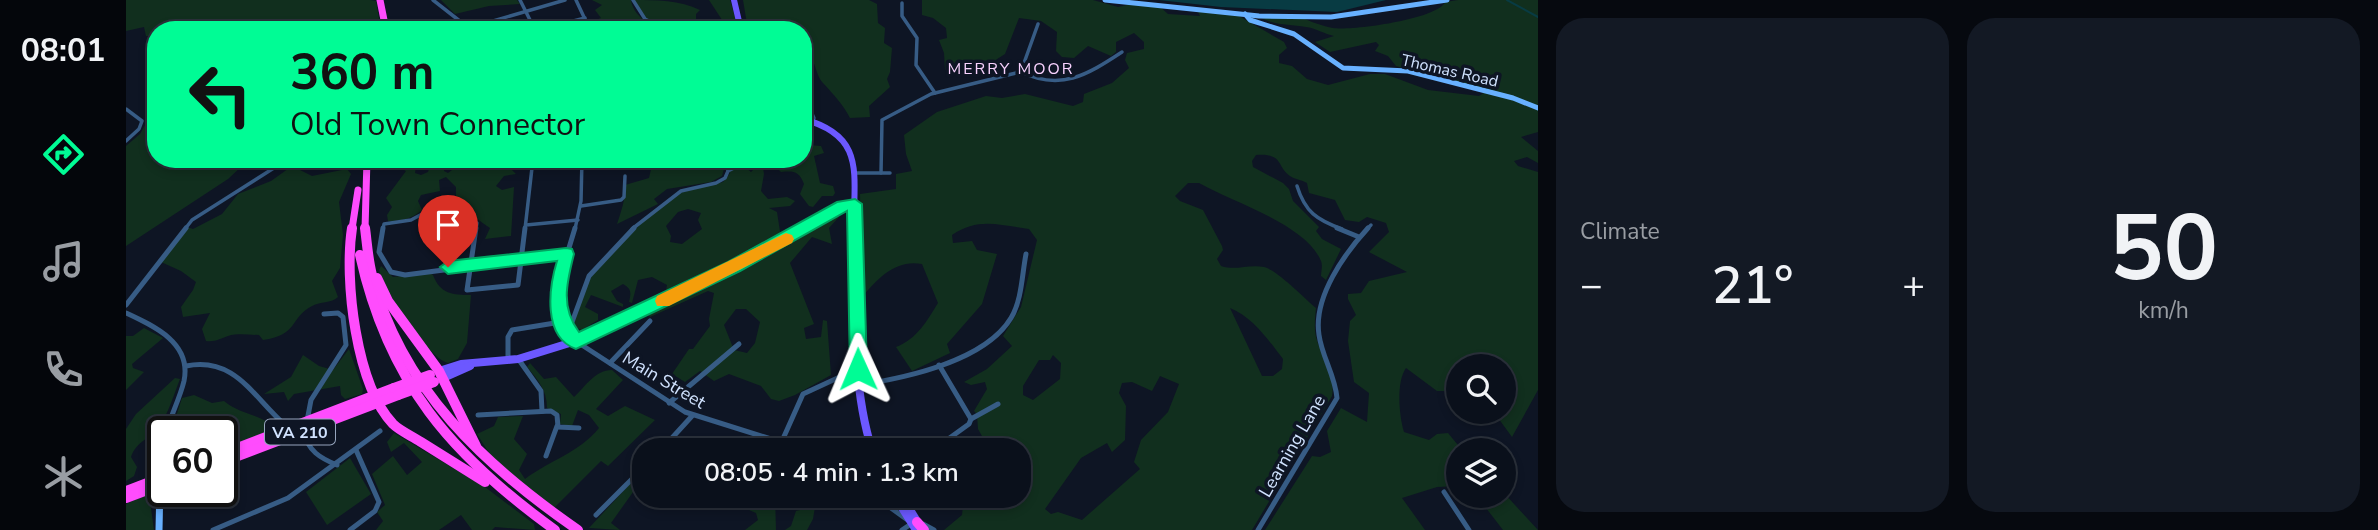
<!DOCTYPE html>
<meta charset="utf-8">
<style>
body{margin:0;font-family:"Nunito Sans",sans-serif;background:#131924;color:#f1f3f6;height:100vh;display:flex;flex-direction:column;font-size:26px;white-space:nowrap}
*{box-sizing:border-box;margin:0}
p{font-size:23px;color:#999da3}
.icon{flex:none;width:38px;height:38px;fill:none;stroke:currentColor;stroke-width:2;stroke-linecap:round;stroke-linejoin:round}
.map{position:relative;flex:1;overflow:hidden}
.details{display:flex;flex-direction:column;gap:18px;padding:18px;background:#06090f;width:840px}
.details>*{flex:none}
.banner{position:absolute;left:21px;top:21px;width:665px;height:147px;border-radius:28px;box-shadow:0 4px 10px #0003,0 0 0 2px #2a303a;background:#00fc95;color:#111;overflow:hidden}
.fabs{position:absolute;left:1320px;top:354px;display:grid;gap:14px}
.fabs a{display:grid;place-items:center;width:70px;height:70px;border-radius:50%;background:#0a101b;box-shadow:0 4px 10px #0003,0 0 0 2px #2a303a;font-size:35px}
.speed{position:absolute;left:21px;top:416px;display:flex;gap:14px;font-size:35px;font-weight:700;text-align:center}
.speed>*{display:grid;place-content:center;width:91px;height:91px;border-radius:50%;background:#0a101b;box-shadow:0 4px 10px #0003,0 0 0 2px #2a303a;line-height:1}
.speed .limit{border:4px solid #111;border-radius:10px;background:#fff;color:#111}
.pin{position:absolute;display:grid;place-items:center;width:60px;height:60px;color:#fff;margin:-72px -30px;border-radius:50% 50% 50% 0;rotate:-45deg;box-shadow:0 0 7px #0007}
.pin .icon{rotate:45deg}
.me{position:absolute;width:77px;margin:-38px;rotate:359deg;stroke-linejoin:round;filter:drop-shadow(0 0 5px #0008)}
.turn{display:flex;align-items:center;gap:24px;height:147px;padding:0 28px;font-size:32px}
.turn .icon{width:91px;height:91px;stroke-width:2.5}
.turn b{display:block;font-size:49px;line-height:60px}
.big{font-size:52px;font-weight:600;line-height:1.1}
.details .tile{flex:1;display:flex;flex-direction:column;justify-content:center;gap:10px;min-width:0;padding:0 24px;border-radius:28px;background:#131924}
.details .dial{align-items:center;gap:0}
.dial b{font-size:91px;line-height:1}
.heat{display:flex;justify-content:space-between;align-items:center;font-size:38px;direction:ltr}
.details .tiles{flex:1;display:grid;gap:18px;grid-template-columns:repeat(2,1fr)}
.trip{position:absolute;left:506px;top:438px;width:399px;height:70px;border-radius:28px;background:#0a101b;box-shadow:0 4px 10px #0003,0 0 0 2px #2a303a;font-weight:600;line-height:70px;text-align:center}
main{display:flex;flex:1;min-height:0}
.menu{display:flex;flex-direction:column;width:126px;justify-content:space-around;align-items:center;background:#04060b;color:#999da3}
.menu .icon{width:49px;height:49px}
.menu .on{color:#00fc95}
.menu b{font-size:32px;color:#f1f3f6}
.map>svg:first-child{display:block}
</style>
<main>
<nav class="menu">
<b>08:01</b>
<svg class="icon on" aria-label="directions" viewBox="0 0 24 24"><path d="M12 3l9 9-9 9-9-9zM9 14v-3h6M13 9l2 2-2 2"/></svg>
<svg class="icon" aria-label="music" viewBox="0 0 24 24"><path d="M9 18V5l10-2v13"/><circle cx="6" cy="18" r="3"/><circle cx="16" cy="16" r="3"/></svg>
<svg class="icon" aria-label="phone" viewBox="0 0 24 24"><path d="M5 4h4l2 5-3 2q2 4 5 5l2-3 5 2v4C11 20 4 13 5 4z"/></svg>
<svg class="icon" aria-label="climate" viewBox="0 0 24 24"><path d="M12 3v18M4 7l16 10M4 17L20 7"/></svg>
</nav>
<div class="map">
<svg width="1412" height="530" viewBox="0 0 1412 530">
<rect width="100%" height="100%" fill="#0e1524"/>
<!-- green -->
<g fill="#112f1e" fill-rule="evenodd">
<path d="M0 0H244L250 1 255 30H212L216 23 203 25 195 30H30V36H20L18 27 0 31Z"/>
<path d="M315 0H391L394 4 363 6 329 14Z"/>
<path d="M466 0H505C507 15 522 24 535 30H466L462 23 475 18 469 10 476 5Z"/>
<path d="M508 0C530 0 554 0 574 10L570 14V21H577L591 30C562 30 518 36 508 0Z"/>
<path d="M583 0H604L613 30 602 29Z"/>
<path d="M617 0H743L751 4 752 23 759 28 758 43 766 48 764 72 761 79 764 87 743 106 744 117 724 118C717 104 707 94 697 83 688 73 691 58 677 50V30H622Z"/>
<path d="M796 0H967L992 7 1006 4 1033 6 1042 14 1074 16 1071 10 1113 16 1158 42 1161 48 1153 55V63L1166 66 1181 79 1202 85 1244 74H1259L1302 90 1353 96 1359 92 1391 100 1412 110V132L1395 137 1412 151V163L1401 157 1388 161 1392 166 1412 172V390L1386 437 1367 411H1377V366H1340L1333 361 1319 391H1311L1280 368C1270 382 1273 416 1278 432L1303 440 1311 434 1322 433 1336 450H1332V486L1311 487 1276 498 1299 530H1139L1186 456 1194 457 1205 452 1201 431 1215 408 1241 422 1243 393 1228 382 1222 341 1224 321 1230 315 1222 299V294L1235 293 1243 281 1281 272 1243 252 1263 232 1260 223 1241 217 1233 222 1219 220 1209 200 1183 193 1181 183C1176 180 1168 179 1164 176 1150 166 1158 153 1130 155L1126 161 1127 167 1157 183 1163 189 1167 201 1193 227 1190 231 1196 239 1215 249 1200 280 1195 276C1195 271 1197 266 1195 261 1180 224 1106 202 1073 183H1062L1049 196 1054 201 1077 210 1096 246 1097 250 1091 259 1095 266C1110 271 1122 264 1138 267 1151 270 1178 298 1190 308 1189 318 1188 327 1190 337 1195 357 1210 374 1206 396L1126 530H818L836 515 837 506 829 495H802H892V450H864L852 429 851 414 848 411 861 389 859 382 845 385 838 382 861 369 886 346 877 336 895 307 911 240 903 229C873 225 852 217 826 235L827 243 846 241 851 250 871 254 856 304 821 344 824 353 786 371 770 347C791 339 801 321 812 303L796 264C770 259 752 278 736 297L734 194 770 189V174L786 171 780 154 778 135 811 112 860 96 876 98 899 94 947 106 957 102 958 94 986 83 1003 68 999 60 1001 53 1018 49V42L1008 33 990 42V52L985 56 962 46 948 58 936 57 930 51 931 32 915 21 893 18 879 54 868 61H857L819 70 818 53 813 40 821 38 820 28 807 18 796 15ZM1104 308C1127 317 1143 341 1157 359L1156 369 1147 376H1136ZM927 355 935 363 934 379 907 400 897 395V386L913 360H924ZM1034 376 1053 384 1042 412 1015 440 1008 462 1014 469 956 520 932 512 925 514 919 509 955 458 981 443 986 452 999 440 1000 406 993 393 996 383 1006 382 1026 391Z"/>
<path d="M1332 0H1412V107L1270 66 1262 56 1249 51 1253 45 1250 42 1204 52 1189 42 1208 36C1199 34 1189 28 1180 27 1164 24 1149 26 1134 17 1146 17 1166 14 1177 18 1185 22 1197 26 1207 28 1226 31 1312 19 1319 2Z"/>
<path d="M30 95V159H109L117 165 102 179 0 246V146L14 134 22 120V101Z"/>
<path d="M677 140 682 145 695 146 698 153 688 156 694 183 707 186 709 193 707 196H696L687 207 683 206 674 194 678 184C673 171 668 171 655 172L652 169V159H677Z"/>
<path d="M273 159H291L289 173 295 175 302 172 305 162 318 161V171L322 173 326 170 328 160 404 159 386 164 385 169 390 174 378 176 370 186 376 190 388 187 385 236 359 239 364 228C348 218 345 209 325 214L322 211 330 196V187L320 177 313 180 314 191 295 195 292 201 296 210C286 219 275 221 262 221L261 215 266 207 260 198 280 171 274 168Z"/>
<path d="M522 159H586L599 165 596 176 585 182 541 189 528 199 532 204 491 224C495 212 500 198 499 185L523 178 527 161Z"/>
<path d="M603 159H616L618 166 625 172 630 167 637 168 638 174 635 191 642 199 661 197 669 201 664 206 643 208 651 212 655 238 602 267 503 313V309L540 291 541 285 526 277 512 280 506 303 503 302C505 293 506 289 497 284L485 291 491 301 497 304V307L465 295 459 307 472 314V320L456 330 450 328 448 321 463 278 523 215 553 193 597 182 604 173ZM562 209 575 213 572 220 576 229 556 244 544 242 545 236 540 226 552 212Z"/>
<path d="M166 166 186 176 221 169 225 174 213 202 217 235 214 268 206 281 212 297C204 304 195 301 186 306 163 318 173 335 137 340L133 335C123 335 112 333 102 336 93 339 90 342 80 341L76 329 84 313 57 317 55 307 67 290 70 282 55 271 35 262 61 227 67 229 96 214 112 194 145 181Z"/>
<path d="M709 215 713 217 703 228 706 244 686 237 664 263 688 324 678 328 680 339 695 337 697 320 701 321 705 375 669 395 653 401 645 399 635 386 603 374 588 381 574 371 559 382 546 374 563 349H567L584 326 583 319 588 293 582 291 524 317 521 313 593 278ZM610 309H620L634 322 629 343 621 353 608 350 598 325Z"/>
<path d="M255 266 267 277 304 273 307 275C314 294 327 295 345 295L341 343 332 359 322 363C302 358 258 291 253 270Z"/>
<path d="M18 328 37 338 6 364 7 368 18 372 0 390V336H7Z"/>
<path d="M223 349 237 389 236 394 219 399 215 395 214 386 168 394 162 401 158 392 138 394 165 377 177 355 193 366 207 370Z"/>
<path d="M404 363 418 379 430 377 448 397C460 386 469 370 486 370L497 380 470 409 482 416 499 406 529 420 482 466 475 461 427 509 370 464 351 434 368 426 372 417 397 416 388 439 401 454 393 470 399 479C424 460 453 453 473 428L463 415 452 410 446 426 434 424 435 414 421 408C421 390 412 380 401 367Z"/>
<path d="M49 378 54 379C48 394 43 412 34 425 26 438 10 441 5 457L11 467 8 476 0 481V429L10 414Z"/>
<path d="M68 395 86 403 98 401C115 415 134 414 150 428L96 450V432H45L56 398Z"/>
<path d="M268 433 359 487 408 524 409 530 369 527 366 530H346L335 515 313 530H250L257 521 251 512 259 505 246 474 267 456 281 475 296 462 278 443 265 452 261 442Z"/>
<path d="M224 458 245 494 201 525 180 492Z"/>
<path d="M507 481 512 485 485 523 494 530 463 528Z"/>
<path d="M1377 492 1412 530H1377L1350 495H1377Z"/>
<path d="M20 495 24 501 28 530H0V504Z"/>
<path d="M604 495H649L650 530H619L632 520 630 513 602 501Z"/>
<path d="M682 495H691L687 519 681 530H659L665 526 670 511 678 509Z"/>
</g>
<!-- water -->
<path fill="#083b43" d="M1033 0H1260L1211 12 1095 7Z"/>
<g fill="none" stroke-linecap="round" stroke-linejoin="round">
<!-- stream -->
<path stroke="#083b43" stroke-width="2" d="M1381 0 1412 17"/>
<!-- street-far1 -->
<g stroke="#375c85" stroke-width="3.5">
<path d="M307 0 344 29"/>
<path d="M394 0 409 30"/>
<path d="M450 0 464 30"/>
<path d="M507 0 519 19 540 30"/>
<path d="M776 3V16L791 38 790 65 809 93"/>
<path d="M428 26 459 18"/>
<path d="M343 28 439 0"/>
<path d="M893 71C934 92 961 75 996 52"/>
<path d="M677 95 688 118 686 121"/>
<path d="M0 109 16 121 13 129 0 141"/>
<path d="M294 161 313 159"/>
<path d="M602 171 608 168 612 159"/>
<path d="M728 173H764"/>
<path d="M755 173 756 120 805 94 890 73 898 63 912 24"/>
<path d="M1171 186C1179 212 1191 220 1216 229"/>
<path d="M455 206 495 200 498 197 499 176"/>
<path d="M400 225 452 220"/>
<path d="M59 229 66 220 162 159"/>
<path d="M257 229 258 224 285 220 313 205"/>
<path d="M350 229 351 223"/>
<path d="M399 229 407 159"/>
<path d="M449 229 455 201 456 159"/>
<path d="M506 229 555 191 590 183 599 178 602 171 601 159"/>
<path d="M1241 229 1245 225"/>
</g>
<!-- street -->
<g stroke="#375c85" stroke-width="5">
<path d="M257 228 253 252 265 272 279 275 441 254"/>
<path d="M350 228 341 290 392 285 399 228"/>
<path d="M449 228C437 269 424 297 445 338L559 412 680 450"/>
<path d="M1211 228 1233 237"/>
<path d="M0 305 60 228"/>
<path d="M0 313C28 326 66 343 58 381 54 398 45 415 40 432"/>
<path d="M442 333 463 276 508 228"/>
<path d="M382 360V337L386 330 435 322"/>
<path d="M393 360 415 391 416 411"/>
<path d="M484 363 524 321"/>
<path d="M813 365 845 419"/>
<path d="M60 366C109 356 127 397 159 425"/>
<path d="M733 385C779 378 859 361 885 318 896 300 896 274 900 254"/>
<path d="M543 403 613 344"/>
<path d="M352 415 425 411 431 415 432 427 453 428"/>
<path d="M181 421 185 400 220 345 217 317 212 313 198 314"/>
<path d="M178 432C182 451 194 458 211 465"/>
<path d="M656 441 677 394 731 369"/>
<path d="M535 450 566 416"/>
<path d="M807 450 843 424 845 419 872 404"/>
<path d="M420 456 431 426"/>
<path d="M34 477 37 450"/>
<path d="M1318 492 1343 530"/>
<path d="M747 495 783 521"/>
<path d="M470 515 518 467"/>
<path d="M797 524 808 530"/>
<path d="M87 530 162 498 254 431"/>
<path d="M224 530 249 511 253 502 230 450"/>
<path d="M776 530 785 524"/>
<path d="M1132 530 1211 398C1209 375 1196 357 1193 335 1187 297 1219 253 1242 228"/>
</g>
<!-- secondary-far1 -->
<g stroke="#68b1ff" stroke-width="5">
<path d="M979 0 1133 16 1205 17 1321 0"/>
<path d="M1119 14 1124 20 1168 34 1217 68 1282 71 1387 98 1412 108"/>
</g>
<!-- secondary -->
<path stroke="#68b1ff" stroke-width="7" d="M33 530 34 483"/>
<!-- primary-far1 -->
<g stroke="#6c58ff" stroke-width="6">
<path d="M608 0 615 30"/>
<path d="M677 119C741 136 727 175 728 229"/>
<path d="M674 229 717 205 729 204"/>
</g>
<!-- primary -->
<g stroke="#6c58ff" stroke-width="8">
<path d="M728 228C730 300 724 380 746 450"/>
<path d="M313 371 335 364 392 359 450 341 608 267 677 228"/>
<path d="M317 378 344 366"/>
<path d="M768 495 790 530"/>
<path d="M775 495 794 526"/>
</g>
<!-- highway-far1 -->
<g stroke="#ff4cfd" stroke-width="7">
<path d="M254 0 260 30"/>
<path d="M226 229 232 190"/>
<path d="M239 229 241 159"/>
</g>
<!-- highway -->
<g stroke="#ff4cfd" stroke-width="10">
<path d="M226 228C218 280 230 385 267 424 274 431 286 436 295 442 316 455 338 469 359 482"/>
<path d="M239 228C241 243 242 260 246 275 275 388 359 466 452 530"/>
<path d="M234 255C262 382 325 455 429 530"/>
<path d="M251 278 262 301 313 371 350 446"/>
<path d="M96 454 268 388"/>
<path d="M96 462 272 395"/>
<path d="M0 491 37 477"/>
<path d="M0 498 37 484"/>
<path d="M791 522 798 530"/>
</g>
<!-- highway-bridge -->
<g stroke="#ff4cfd" stroke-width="10">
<path d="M268 388 304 375"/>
<path d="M272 395 308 382"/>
</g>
</g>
<!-- route -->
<path fill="#00fc95" stroke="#00a461" stroke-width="2" d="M729 199 736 204 741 369 739 374 732 376 726 374 724 369 721 211 614 271 450 349C416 337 423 287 431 261L322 274 314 267 322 261 440 248 446 249 448 254C441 282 434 307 453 332L602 262 711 202Z"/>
<!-- slow -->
<path fill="#f59e0b" d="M660 233 666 235 668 239 666 243 543 306H531L529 301 531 296Z"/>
<g text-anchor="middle" stroke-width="7" stroke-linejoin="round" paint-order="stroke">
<!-- far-neighbourhood labels -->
<g font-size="16" letter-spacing="2" fill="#f9d3ff" stroke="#0e1524">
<text x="885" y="74">MERRY MOOR</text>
</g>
<!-- far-street labels -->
<g font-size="16" fill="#d1e3ff" stroke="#0e1524">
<text transform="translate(1324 70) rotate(13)" y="6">Thomas Road</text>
</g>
<!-- shield labels -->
<rect fill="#0e1524" stroke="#96a5bd" stroke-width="2" x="139" y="419.5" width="70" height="25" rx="5"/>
<g font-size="16" font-weight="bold" fill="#d1e3ff">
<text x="174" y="438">VA 210</text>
</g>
<!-- street labels -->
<g font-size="18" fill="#d1e3ff" stroke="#0e1524">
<text transform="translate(538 380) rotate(31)" y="6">Main Street</text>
<text transform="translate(1166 446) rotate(-60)" y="6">Learning Lane</text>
</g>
</g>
</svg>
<div class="fabs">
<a><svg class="icon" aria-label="search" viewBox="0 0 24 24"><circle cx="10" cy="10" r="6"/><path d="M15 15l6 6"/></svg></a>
<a><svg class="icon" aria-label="layers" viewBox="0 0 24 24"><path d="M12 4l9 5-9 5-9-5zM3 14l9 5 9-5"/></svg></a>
</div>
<div class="speed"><div class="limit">60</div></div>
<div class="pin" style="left:322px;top:267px;background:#d93025"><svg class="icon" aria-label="arrive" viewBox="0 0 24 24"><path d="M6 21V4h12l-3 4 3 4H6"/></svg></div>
<svg class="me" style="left:732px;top:369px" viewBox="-20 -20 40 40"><path d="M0-17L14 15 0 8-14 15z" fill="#00fc95" stroke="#fff" stroke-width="4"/></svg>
<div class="trip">08:05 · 4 min · 1.3 km</div>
<div class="banner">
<div class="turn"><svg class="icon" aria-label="left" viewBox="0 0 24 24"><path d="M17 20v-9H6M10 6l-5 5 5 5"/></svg><div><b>360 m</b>Old Town Connector</div></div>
</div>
</div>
<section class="details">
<div class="tiles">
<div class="tile"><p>Climate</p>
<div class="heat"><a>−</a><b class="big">21°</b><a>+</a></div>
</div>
<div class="tile dial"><b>50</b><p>km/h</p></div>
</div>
</section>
</main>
